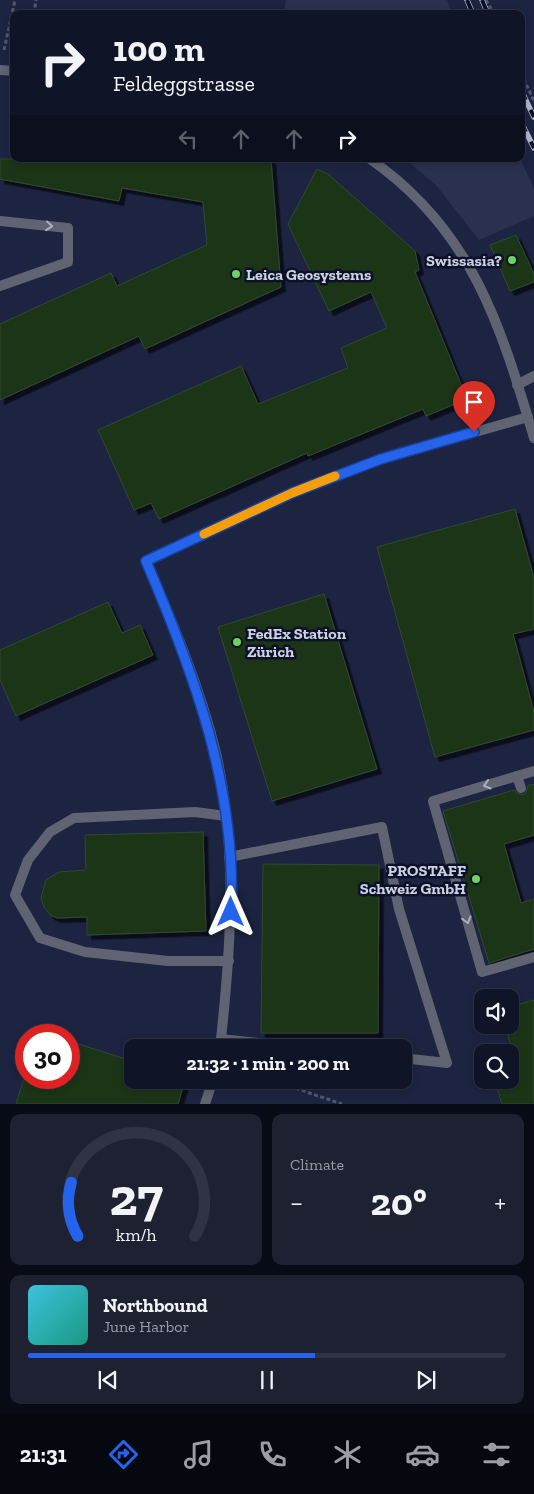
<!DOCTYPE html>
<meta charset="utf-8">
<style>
body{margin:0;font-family:"Zilla Slab",serif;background:#1d2132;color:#f1f3f6;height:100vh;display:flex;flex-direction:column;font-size:19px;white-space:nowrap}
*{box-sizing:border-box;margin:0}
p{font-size:16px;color:#9b9ea7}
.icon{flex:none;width:28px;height:28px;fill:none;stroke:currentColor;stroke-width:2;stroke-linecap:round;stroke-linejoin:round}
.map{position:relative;height:1104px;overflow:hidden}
.sheet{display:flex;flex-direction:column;gap:10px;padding:10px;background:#080b15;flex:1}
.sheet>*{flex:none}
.banner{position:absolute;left:10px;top:10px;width:515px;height:152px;border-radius:10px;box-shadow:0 2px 8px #0003,0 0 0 1px #2f3343;background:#0f1426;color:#f1f3f6;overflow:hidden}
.tools{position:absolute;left:474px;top:989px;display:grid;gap:10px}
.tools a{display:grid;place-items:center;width:45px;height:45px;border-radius:10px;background:#0f1426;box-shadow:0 2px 8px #0003,0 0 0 1px #2f3343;font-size:25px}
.speed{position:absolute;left:15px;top:1024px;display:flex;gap:10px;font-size:25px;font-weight:700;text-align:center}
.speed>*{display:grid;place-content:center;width:65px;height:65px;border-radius:50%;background:#0f1426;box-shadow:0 2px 8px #0003,0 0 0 1px #2f3343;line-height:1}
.speed .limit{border:8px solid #d22;background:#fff;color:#111}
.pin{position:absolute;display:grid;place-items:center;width:42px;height:42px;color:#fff;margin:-51px -21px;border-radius:50% 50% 50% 0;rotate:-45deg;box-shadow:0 0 5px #0007}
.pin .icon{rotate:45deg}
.me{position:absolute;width:55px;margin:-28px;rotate:0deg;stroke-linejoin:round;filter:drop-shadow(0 0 4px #0008)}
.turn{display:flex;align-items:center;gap:18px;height:105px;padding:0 20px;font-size:22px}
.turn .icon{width:65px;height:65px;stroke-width:2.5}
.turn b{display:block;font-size:35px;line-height:42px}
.lanes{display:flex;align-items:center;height:48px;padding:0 20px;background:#0003;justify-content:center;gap:25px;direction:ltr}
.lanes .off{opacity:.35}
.big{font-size:38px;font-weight:800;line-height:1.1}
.sheet .tile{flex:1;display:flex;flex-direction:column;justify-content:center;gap:8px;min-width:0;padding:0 18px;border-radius:10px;background:#1d2132}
.sheet .dial{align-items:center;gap:0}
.dial svg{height:130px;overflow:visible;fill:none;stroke:#2f3343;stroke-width:7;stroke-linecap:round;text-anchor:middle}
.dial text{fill:#f1f3f6;stroke:none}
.song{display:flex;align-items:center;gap:15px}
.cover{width:60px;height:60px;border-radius:8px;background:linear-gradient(135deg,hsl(190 70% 55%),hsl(170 70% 35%))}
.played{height:5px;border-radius:2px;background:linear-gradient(90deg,#2563eb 60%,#2f3343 60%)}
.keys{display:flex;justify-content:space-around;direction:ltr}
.heat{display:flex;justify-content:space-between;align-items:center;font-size:28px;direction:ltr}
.sheet .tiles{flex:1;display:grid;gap:10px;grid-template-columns:1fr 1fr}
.tile:last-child{grid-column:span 2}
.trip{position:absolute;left:124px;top:1039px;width:288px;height:50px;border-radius:10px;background:#0f1426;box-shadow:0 2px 8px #0003,0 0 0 1px #2f3343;font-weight:800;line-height:50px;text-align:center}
.menu{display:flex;height:80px;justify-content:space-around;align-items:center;background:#06080f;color:#9b9ea7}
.menu .icon{width:35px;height:35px}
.menu .active{color:#2563eb}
.menu b{font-size:22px;color:#f1f3f6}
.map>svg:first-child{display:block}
</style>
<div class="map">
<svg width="534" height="1104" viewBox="0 0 534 1104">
<defs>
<filter id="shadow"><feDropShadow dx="4.5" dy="4.5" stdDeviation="0" flood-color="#0009"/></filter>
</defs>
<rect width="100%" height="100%" fill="#141b33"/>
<!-- built -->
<path fill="#1c2441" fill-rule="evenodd" d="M0 0H534V1104H0ZM14 14H521V159H14ZM482 998H510V1025H482ZM26 1035H69V1078H26ZM132 1048H402V1080H132ZM482 1052H510V1080H482Z"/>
<!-- green -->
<g fill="#29314e">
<path d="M286 0H447L452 14H284Z"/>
<path d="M405 159H520L534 188V216L479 240 436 185Z"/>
</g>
<!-- building -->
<g fill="#1a3517" stroke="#334931" filter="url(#shadow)">
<path d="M0 159H271L281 287 145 349 139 336 0 400V324L111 273 117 286 207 245 203 202 122 188 119 201 0 179Z"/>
<path d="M317 169 328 174 415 251 419 270 415 272 467 399 426 416 423 409 308 456 307 453 159 519 151 503 134 510 98 430 241 366 258 404 348 368 341 348 387 328 371 292 329 311 288 224Z"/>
<path d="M516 235 534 274V282L510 291 490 245Z"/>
<path d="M515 509 534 578V629L513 634 534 712V730L435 757 377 547Z"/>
<path d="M324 594 377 769 272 801 218 627Z"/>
<path d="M108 602 122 633 140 625 153 655 16 716 0 680V650Z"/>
<path d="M534 784V835L504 844 521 903 534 899V949L489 963 443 811 514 790 517 793 523 795 526 792 528 786Z"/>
<path d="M203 832 206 931 87 935V917L57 918 50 915 44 907 41 898 46 880 59 872 86 870 85 835Z"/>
<path d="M263 864 379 865 378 1033H261Z"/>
<path d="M534 1000V1104H502L495 1081 510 1080V1077L519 1074 505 1025H510V1007Z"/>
<path d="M69 1041 132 1061V1080H185L178 1104H16L24 1078H69Z"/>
</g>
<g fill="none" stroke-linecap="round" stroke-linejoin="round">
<!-- path -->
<g stroke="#51586d" stroke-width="3" stroke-dasharray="4 2.5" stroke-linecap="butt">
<path d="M486 0 494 14"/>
<path d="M34 14 36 0"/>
<path d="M4 50 15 0"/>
<path d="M521 73 534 101"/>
<path d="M271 1080 342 1104"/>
</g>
<!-- lane -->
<g stroke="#606472" stroke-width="10">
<path d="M0 221 68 228V262L0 286"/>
<path d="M517 385 534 376"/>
<path d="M534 771 433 801 482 972 534 957"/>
<path d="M517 776 521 788"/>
<path d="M226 816 195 812 74 818 50 832 28 860 15 895 40 938 85 952 168 961H229"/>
<path d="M229 857 382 827 399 909 447 1063 402 1058"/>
<path d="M221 1039 306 1048"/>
</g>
<!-- street -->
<g stroke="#606472" stroke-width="10">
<path d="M0 70 14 71"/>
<path d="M370 159C472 230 500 324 534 438"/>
<path d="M220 1048C231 949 238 851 216 753 200 687 173 623 146 561L292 493 381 459 528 417"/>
<path d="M205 1104 213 1080"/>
</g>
<!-- rail casing -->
<g stroke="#b2b9ca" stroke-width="5.5">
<g id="rail">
<path d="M467 0 473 14"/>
<path d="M482 0 488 14"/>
<path d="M521 90 534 117"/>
<path d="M521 122 534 148"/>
</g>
</g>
<!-- rail -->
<use href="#rail" stroke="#0b1128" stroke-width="4" stroke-dasharray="11" stroke-linecap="butt"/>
</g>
<!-- one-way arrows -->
<defs><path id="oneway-chevron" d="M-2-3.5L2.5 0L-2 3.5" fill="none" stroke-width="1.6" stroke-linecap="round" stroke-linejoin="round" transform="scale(1.25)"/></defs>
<g stroke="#acb1c1">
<use href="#oneway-chevron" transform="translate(49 226) rotate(6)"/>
<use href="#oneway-chevron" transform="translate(487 785) rotate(163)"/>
<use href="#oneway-chevron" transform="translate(467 920) rotate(74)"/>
</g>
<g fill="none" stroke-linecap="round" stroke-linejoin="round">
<!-- route casing -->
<g stroke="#184099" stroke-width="12">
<path id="route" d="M231 912C237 789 194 673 146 561L292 493 381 459 474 432"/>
</g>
<!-- route -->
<use href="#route" stroke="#2563eb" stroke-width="9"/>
<!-- slow -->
<path stroke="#f59e0b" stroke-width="9" d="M204 534 292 493 335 476"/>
</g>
<!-- markers -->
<g fill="#6dd362" stroke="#0b1128" stroke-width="2">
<circle cx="512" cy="260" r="5"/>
<circle cx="236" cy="274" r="5"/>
<circle cx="237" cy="642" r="5"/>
<circle cx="476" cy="879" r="5"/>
</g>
<g text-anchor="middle" stroke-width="5" stroke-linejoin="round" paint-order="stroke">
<!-- poi labels -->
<g font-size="16" font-weight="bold" fill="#ccd2e3" stroke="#0b1128" text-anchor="end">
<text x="502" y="266">Swissasia?</text>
<text x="246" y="280" text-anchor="start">Leica Geosystems</text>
<text x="247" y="639" text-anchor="start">FedEx Station<tspan x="247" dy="18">Zürich</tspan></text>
<text x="466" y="876">PROSTAFF<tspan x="466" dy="18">Schweiz GmbH</tspan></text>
</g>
</g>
</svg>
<div class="tools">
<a><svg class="icon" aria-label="sound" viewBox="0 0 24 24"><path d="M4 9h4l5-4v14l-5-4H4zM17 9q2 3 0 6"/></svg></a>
<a><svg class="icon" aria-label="search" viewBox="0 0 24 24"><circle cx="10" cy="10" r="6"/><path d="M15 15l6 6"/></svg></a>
</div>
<div class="speed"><div class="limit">30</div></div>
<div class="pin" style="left:474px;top:432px;background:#d93025"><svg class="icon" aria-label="arrive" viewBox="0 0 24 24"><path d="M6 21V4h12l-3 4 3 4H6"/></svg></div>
<svg class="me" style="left:231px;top:912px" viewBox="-20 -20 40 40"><path d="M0-17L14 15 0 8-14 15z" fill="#2563eb" stroke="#fff" stroke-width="4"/></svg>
<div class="trip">21:32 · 1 min · 200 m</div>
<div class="banner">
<div class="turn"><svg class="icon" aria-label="right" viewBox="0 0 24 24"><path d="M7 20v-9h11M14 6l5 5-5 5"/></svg><div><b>100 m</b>Feldeggstrasse</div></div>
<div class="lanes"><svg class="icon off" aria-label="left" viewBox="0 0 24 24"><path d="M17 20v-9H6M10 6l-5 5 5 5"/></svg><svg class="icon off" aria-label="ahead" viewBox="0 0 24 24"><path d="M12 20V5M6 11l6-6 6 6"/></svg><svg class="icon off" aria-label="ahead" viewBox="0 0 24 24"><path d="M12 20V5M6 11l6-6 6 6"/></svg><svg class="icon" aria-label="right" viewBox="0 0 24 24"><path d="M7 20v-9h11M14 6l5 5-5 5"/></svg></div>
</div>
</div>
<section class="sheet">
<div class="tiles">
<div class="tile dial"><svg viewBox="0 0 100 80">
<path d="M14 69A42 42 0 1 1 86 69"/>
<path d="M14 69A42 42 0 0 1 10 36" stroke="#2563eb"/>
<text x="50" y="56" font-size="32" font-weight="700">27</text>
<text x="50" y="72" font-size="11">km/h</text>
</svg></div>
<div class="tile"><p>Climate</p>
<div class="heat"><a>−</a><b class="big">20°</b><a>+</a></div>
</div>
<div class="tile">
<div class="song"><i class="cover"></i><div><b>Northbound</b><p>June Harbor</p></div></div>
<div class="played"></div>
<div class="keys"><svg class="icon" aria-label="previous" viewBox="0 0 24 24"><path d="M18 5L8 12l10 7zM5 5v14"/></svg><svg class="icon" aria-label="pause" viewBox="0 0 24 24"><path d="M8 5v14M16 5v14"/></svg><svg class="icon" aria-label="next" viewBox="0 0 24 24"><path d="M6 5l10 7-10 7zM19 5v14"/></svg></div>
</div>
</div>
</section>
<nav class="menu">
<b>21:31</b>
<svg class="icon active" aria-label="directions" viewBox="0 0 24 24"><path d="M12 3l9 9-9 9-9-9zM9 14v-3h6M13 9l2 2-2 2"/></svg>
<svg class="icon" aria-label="music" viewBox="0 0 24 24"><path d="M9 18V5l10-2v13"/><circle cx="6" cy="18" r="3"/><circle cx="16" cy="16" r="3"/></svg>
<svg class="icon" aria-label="phone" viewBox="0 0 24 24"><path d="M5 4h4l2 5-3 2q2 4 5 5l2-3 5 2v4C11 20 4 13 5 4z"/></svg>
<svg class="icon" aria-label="climate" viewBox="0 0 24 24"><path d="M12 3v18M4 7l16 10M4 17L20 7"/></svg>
<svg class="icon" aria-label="car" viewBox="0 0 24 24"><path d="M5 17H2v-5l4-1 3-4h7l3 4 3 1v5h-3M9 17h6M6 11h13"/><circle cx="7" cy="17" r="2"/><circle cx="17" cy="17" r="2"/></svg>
<svg class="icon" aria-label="filters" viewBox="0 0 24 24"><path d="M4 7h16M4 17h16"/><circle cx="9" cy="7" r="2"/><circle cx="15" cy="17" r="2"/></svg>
</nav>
